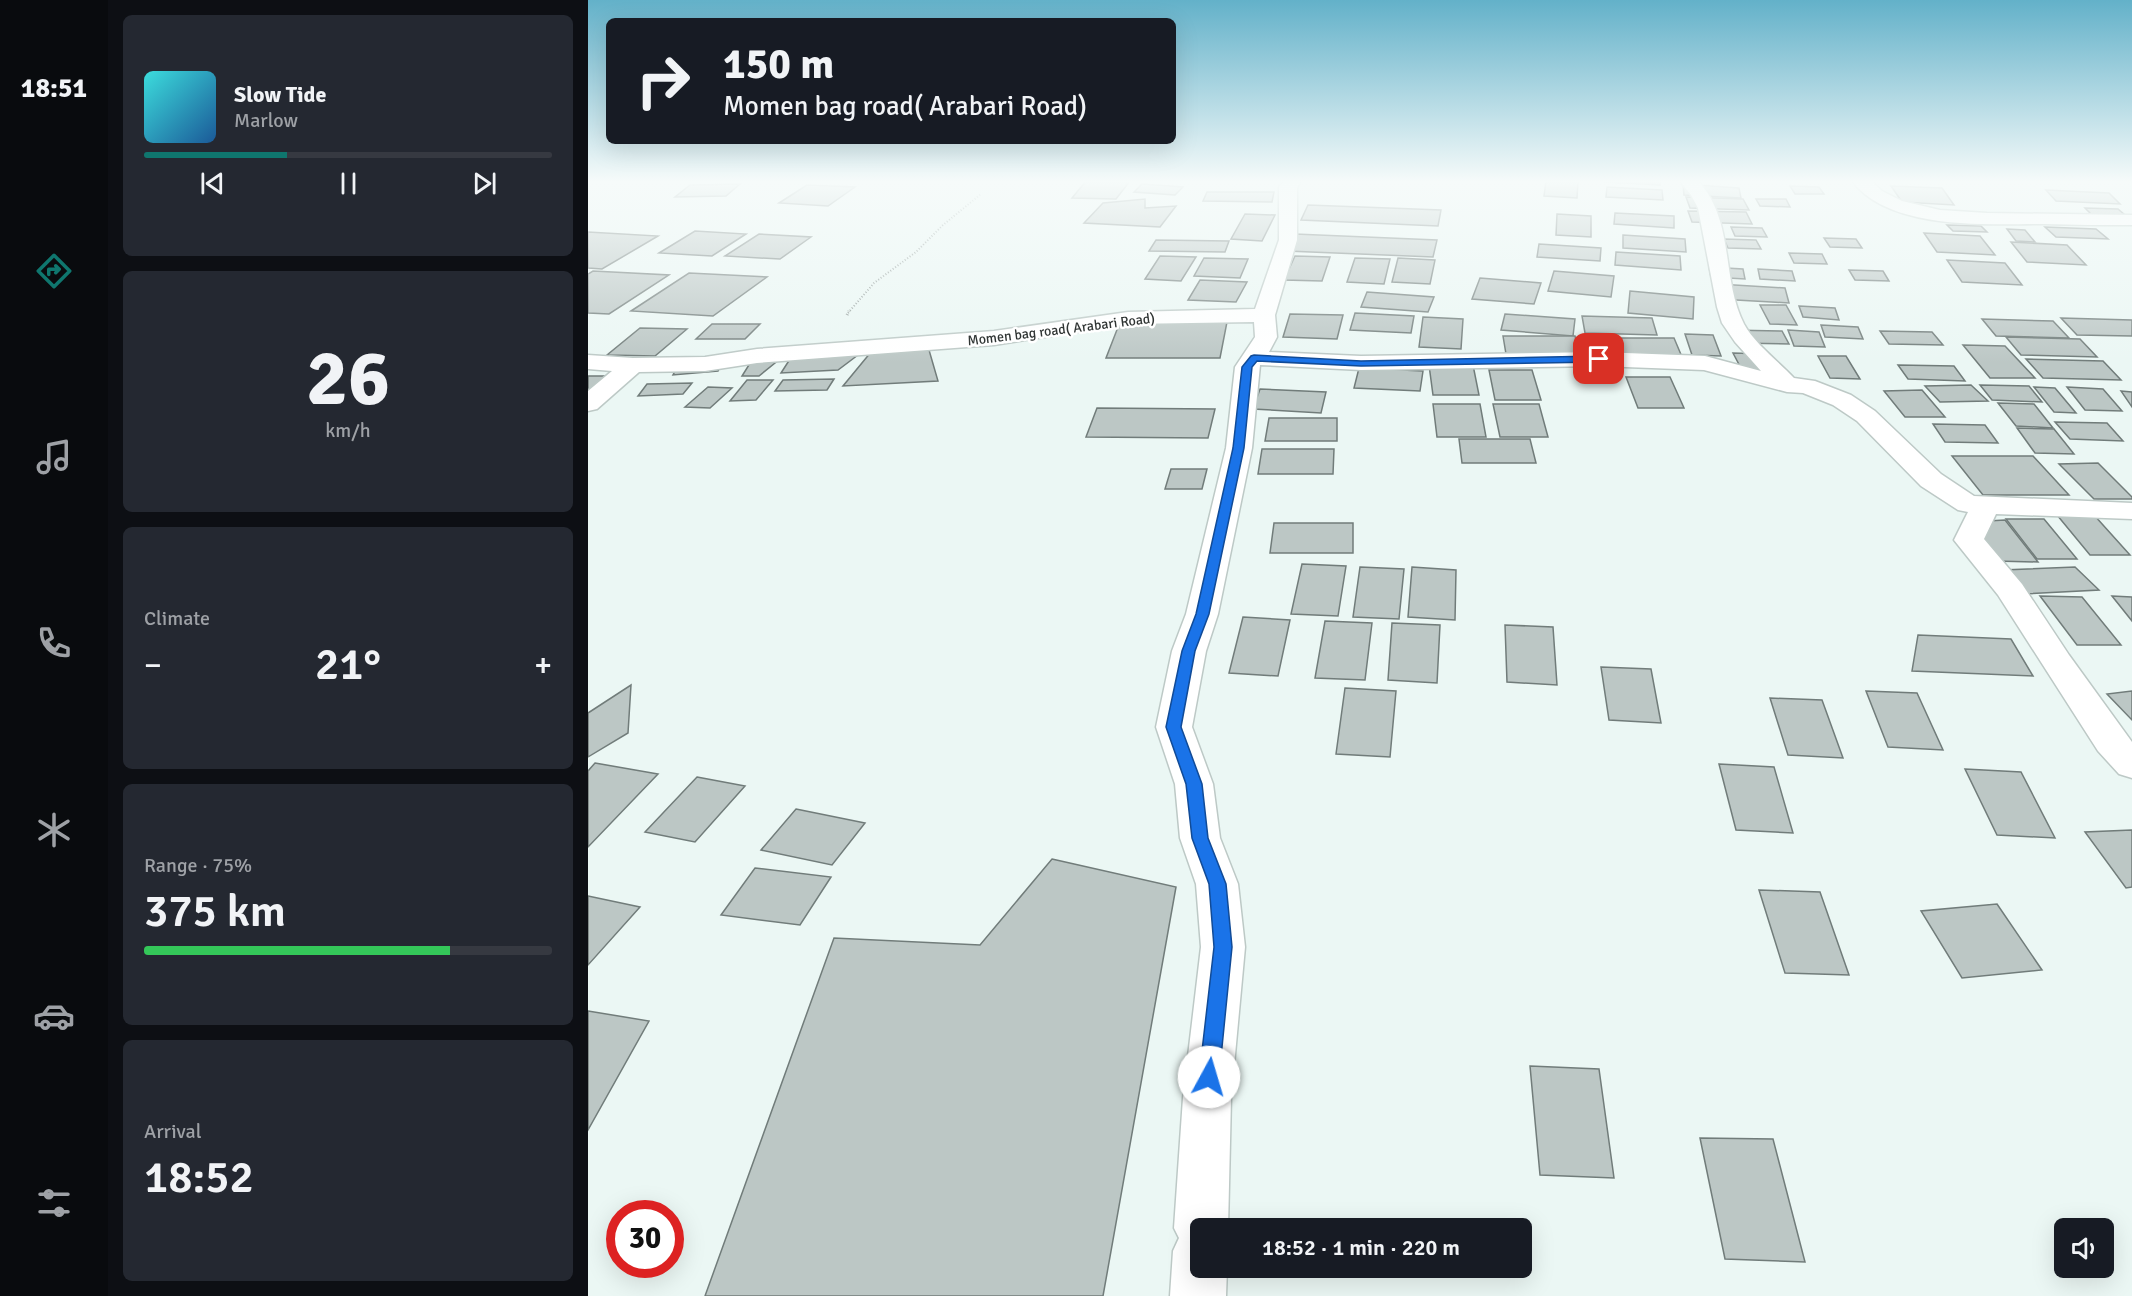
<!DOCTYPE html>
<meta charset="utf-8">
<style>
body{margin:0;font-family:Signika,sans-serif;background:#242831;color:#f1f3f6;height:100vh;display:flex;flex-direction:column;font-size:22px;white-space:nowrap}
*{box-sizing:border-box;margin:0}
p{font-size:20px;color:#9ea1a6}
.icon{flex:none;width:33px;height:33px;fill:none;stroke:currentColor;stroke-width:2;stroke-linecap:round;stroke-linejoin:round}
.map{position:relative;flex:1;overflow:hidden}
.details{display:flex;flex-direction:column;gap:15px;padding:15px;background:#0d0f14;width:480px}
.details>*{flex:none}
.banner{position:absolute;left:18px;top:18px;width:570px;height:126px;border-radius:9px;box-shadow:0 6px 24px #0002;background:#171b24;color:#f1f3f6;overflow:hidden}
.buttons{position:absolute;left:1466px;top:1218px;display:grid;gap:12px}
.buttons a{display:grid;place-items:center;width:60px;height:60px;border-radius:9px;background:#171b24;box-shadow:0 6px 24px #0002;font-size:30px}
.speed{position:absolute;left:18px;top:1200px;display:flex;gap:12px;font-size:30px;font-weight:700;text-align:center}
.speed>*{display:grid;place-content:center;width:78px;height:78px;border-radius:50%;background:#171b24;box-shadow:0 6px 24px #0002;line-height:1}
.speed .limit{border:9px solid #d22;background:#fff;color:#111}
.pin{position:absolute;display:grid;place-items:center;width:51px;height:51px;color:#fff;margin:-26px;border-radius:12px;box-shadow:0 3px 9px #0006}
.me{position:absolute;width:66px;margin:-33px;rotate:6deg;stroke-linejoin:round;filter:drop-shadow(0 0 4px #0008)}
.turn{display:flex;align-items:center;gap:21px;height:126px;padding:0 18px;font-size:27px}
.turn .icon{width:78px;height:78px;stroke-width:2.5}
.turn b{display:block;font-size:42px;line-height:51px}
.big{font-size:45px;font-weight:600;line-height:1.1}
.details .widget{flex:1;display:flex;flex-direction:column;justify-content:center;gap:9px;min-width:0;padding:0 21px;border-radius:9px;background:#242831}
.details .dial{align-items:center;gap:0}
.dial b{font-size:78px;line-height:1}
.song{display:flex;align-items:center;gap:18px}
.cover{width:72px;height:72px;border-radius:9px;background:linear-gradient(135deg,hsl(180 70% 55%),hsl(210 70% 35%))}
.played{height:6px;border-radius:3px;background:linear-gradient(90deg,#0f766e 35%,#363941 35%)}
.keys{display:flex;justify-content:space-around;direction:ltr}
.heat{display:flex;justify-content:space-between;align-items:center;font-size:33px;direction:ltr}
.charge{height:9px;border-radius:4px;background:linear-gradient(90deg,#34c759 75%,#363941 0)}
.trip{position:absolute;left:602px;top:1218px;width:342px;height:60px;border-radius:9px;background:#171b24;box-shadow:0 6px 24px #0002;font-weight:600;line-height:60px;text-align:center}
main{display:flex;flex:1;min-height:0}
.tab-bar{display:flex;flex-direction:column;width:108px;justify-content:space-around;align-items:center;background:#090b0e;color:#9ea1a6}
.tab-bar .icon{width:42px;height:42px}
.tab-bar .on{color:#0f766e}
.tab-bar b{font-size:27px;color:#f1f3f6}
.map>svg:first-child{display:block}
</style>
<main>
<nav class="tab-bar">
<b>18:51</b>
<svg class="icon on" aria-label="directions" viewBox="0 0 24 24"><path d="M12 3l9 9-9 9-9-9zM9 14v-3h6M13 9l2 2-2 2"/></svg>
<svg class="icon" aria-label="music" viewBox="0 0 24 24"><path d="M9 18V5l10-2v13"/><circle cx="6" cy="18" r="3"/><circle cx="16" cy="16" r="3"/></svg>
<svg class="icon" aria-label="phone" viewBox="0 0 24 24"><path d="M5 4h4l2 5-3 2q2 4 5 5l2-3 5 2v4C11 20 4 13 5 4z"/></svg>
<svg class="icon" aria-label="climate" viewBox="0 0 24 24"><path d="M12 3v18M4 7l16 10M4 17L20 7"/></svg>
<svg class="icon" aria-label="car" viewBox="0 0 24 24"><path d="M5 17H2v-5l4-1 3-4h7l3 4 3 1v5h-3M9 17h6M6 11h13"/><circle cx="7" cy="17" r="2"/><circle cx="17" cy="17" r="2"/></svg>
<svg class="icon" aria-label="filters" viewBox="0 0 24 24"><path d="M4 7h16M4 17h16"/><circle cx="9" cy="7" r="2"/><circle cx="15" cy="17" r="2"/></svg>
</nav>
<section class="details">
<div class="widget">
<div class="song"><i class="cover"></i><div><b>Slow Tide</b><p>Marlow</p></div></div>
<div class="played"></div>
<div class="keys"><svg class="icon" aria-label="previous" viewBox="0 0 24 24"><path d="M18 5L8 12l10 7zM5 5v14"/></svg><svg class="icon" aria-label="pause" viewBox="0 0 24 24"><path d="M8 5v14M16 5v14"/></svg><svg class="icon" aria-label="next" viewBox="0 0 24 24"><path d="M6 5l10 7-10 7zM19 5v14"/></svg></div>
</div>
<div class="widget dial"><b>26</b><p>km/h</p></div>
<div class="widget"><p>Climate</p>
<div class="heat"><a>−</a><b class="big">21°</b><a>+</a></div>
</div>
<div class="widget"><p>Range · 75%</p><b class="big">375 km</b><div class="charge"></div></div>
<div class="widget"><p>Arrival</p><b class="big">18:52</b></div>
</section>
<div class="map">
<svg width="1544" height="1296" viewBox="0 0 1544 1296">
<rect width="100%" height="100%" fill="#ebf7f4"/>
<!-- building -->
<g fill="#bcc7c5" stroke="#717c7a" stroke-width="1.5">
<path d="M498 181H542L528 199 484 198Z"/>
<path d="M958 181H990L989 198 956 196Z"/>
<path d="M1072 181V185L1017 182V181Z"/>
<path d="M152 184 138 196 87 197 102 185Z"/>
<path d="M554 184 595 187 587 195 546 192Z"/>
<path d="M1095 184 1151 188 1153 198 1096 195Z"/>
<path d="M219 185 267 187 240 206 191 203Z"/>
<path d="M1202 186 1231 187 1236 194H1207Z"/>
<path d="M1303 186 1354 188 1366 205 1314 202Z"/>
<path d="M1019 187 1074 190 1075 200 1018 197Z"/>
<path d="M1458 190 1521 193 1532 204 1468 201Z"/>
<path d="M619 192H686L684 202 615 201Z"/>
<path d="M1098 197 1155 199 1161 210 1102 208Z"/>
<path d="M557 199V208L588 206 572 227 496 223 515 203Z"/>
<path d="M1168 199H1198L1202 207 1172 206Z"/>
<path d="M720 205 747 206 853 210 850 226 713 220Z"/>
<path d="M1497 208 1530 209 1537 215 1503 214Z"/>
<path d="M1100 211 1158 212 1164 224 1104 222Z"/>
<path d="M1027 213 1086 216V228L1026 224Z"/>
<path d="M657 214 687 215 674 241 643 239Z"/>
<path d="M969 214 1003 216V237L968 235Z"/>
<path d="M1359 225 1393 226 1399 232 1365 231Z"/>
<path d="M1143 227 1174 228 1179 237 1147 236Z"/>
<path d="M1457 227 1508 229 1520 239 1468 237Z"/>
<path d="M1419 229 1437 230 1447 242 1428 241Z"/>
<path d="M107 231 158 234 124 256 71 253Z"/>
<path d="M0 232 70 236 14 269 0 268Z"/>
<path d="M1336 233 1392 236 1407 255 1349 252Z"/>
<path d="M171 234 223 237 192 259 137 256Z"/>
<path d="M707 234 849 240 845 257 699 251Z"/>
<path d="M1035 235 1097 239 1098 252 1035 248Z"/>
<path d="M1236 238 1268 239 1274 248 1242 247Z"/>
<path d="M1136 239 1168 240 1173 249 1140 248Z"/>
<path d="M568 240 641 241 637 252 561 251Z"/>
<path d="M1423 242 1479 245 1498 265 1439 262Z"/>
<path d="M951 244 1013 248 1012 261 949 257Z"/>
<path d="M1028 252 1092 256 1093 270 1027 265Z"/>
<path d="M1201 253 1234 254 1239 264 1206 263Z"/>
<path d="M572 256 608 257 593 281 557 279Z"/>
<path d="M707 256 742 257 734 281 696 280Z"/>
<path d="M616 258 660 259 652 278 606 276Z"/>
<path d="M767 258 802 259 796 284 759 282Z"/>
<path d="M810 258 847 260 842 284 804 282Z"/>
<path d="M1359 260 1417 263 1434 285 1374 282Z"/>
<path d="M1121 267 1155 269 1157 279 1123 277Z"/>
<path d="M1170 269 1204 271 1207 281 1172 279Z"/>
<path d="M1261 270 1295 271 1301 281 1267 280Z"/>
<path d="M5 271 81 275 21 314 0 313V274Z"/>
<path d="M966 271 1026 276 1023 297 960 291Z"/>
<path d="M101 273 179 277 125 316 43 311Z"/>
<path d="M892 278 953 283 946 304 884 299Z"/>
<path d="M612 280 659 282 648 302 600 300Z"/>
<path d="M1130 284 1197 288 1201 303 1131 299Z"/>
<path d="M1042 291 1106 297 1105 319 1040 313Z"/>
<path d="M779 292 846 297 840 312 773 307Z"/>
<path d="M1172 305H1198L1209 325 1182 324Z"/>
<path d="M1211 306 1247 308 1251 320 1215 317Z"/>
<path d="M767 313 826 316 823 333 762 330Z"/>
<path d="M702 314 755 315 749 339 695 337Z"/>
<path d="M917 314 987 319 985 336 913 330Z"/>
<path d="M994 316 1064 318 1069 335 997 333Z"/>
<path d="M835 317 875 319 873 349 831 347Z"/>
<path d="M1473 318 1544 320V336L1489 335Z"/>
<path d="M1394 319 1465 321 1481 338 1408 336Z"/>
<path d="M532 322H639L632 358H518Z"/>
<path d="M124 324H172L157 339H108Z"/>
<path d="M1233 325 1270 327 1275 339 1237 337Z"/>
<path d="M52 328 99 329 67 356 19 355Z"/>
<path d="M1141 330 1194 331 1201 344 1148 343Z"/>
<path d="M1200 330 1231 332 1237 347 1206 346Z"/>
<path d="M1292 331 1344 332 1355 345 1301 344Z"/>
<path d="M1097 334 1125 335 1133 356 1104 355Z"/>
<path d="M915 336H987L992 354H918Z"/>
<path d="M1418 337 1492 339 1509 357 1433 355Z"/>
<path d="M1013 338H1086L1094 357 1019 356Z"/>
<path d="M1375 345 1417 346 1447 378H1402Z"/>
<path d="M341 350 350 381 255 386 283 352Z"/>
<path d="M1145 353 1176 354 1184 370H1154Z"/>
<path d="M270 355 250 370 193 373 202 359Z"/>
<path d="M1230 356H1258L1272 379 1242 378Z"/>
<path d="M192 359 171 376H154L164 360Z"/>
<path d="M1438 359 1515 361 1533 380 1455 378Z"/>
<path d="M135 361 130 371 85 375 91 364Z"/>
<path d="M841 365H885L891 395H845Z"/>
<path d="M1310 365 1366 366 1377 381 1320 379Z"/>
<path d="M771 368 835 371 832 391 766 388Z"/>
<path d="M901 370H944L953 400H907Z"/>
<path d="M0 376H22L0 395Z"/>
<path d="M1038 377H1082L1096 408H1050Z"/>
<path d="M246 379 239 390 187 391 195 380Z"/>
<path d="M159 380H185L168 400 142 401Z"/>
<path d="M104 383 95 394 50 396 59 384Z"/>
<path d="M1383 385 1400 401 1352 402 1337 386Z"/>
<path d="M1392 385 1441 386 1454 402 1404 400Z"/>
<path d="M120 387 144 388 122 408 97 407Z"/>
<path d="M1446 387 1467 388 1488 413 1466 412Z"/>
<path d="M1479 387 1515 389 1534 411 1497 410Z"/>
<path d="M672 389 738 392 733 413 665 409Z"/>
<path d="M1334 390 1357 417H1317L1296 391Z"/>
<path d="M1533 391 1544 392V407Z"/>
<path d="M1410 403 1446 404 1465 428 1428 426Z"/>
<path d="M845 404H892L898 437H849Z"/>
<path d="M905 404H951L960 437H912Z"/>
<path d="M509 408 627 409 620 438 498 437Z"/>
<path d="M681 418H749V441H677Z"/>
<path d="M1467 422 1519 423 1535 441 1482 439Z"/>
<path d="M1345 424 1397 425 1410 443 1357 442Z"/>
<path d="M1429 428 1466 429 1486 454 1447 453Z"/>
<path d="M871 439H942L948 463H874Z"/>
<path d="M674 449H746L745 474H670Z"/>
<path d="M1364 456H1445L1481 495H1395Z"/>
<path d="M1510 463 1544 497V499H1506L1471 464Z"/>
<path d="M583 469H619L614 489H577Z"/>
<path d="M1469 515H1506L1542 555H1502Z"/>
<path d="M1418 519H1456L1489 559H1449Z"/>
<path d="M1417 520 1450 562 1407 561 1382 522Z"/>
<path d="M686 523H765V553H682Z"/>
<path d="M714 564 758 566 750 616 703 614Z"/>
<path d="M772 567 816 569 811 619 765 617Z"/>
<path d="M824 567 868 570 867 620 820 617Z"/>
<path d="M1487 567 1511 590 1436 594 1415 570Z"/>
<path d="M1452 596 1494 597 1533 645H1489Z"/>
<path d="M1524 596 1544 597V621Z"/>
<path d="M655 617 702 620 690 676 641 673Z"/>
<path d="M737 621 784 623 777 680 727 678Z"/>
<path d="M804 623 852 625 849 683 800 680Z"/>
<path d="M917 625 965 627 969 685 919 682Z"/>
<path d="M1330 635 1423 639 1445 676 1324 671Z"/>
<path d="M1013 667 1063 669 1073 723 1021 720Z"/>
<path d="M43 685 40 733 0 757V713Z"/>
<path d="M757 688 808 691 802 757 748 754Z"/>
<path d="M1278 691 1329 693 1355 750 1300 747Z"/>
<path d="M1544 691V720L1519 694Z"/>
<path d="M1182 698 1234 700 1255 758 1200 755Z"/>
<path d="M7 763 70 774 0 847V771Z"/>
<path d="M1131 764 1186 767 1205 833 1148 830Z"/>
<path d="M1377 769 1433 772 1467 838 1409 835Z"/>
<path d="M109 777 157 786 107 842 57 832Z"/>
<path d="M208 809 277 823 244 865 173 850Z"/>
<path d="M1544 830V887L1538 888 1497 832Z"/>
<path d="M464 859 588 887 515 1296H117L246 938 392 945Z"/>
<path d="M167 868 243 877 212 925 133 915Z"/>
<path d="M1171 890 1232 892 1261 975 1197 973Z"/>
<path d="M0 896 52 907 0 965Z"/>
<path d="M1409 904 1454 970 1374 978 1333 911Z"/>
<path d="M0 1011 61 1021 0 1130Z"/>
<path d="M942 1066 1011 1069 1026 1178 952 1175Z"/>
<path d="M1112 1138 1185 1139 1217 1262 1137 1259Z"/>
</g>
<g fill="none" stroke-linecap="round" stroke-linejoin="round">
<!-- minor casing -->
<g stroke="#bdc9c6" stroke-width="3">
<g id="minor">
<path d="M696 181H713L709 188V240L687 315 689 337 681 352 773 356 1011 352 1117 356 1173 371 1147 342 1134 323 1129 307 1110 208 1103 195 1092 181H1110C1147 220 1133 279 1156 324 1167 344 1190 361 1206 378L1227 381 1263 395 1287 411 1353 474 1386 496 1544 503V519L1408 514 1396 539 1434 584 1481 655 1544 742V778L1531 774 1510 751 1410 595 1366 540 1380 512 1370 510 1333 486 1269 421 1245 405 1215 393 1199 392 1116 370 1011 366 773 370 672 365 664 448 630 614 618 651 604 727 625 784 632 838 650 884 657 947 643 1098 640 1228H612V1268H639L638 1296H582L585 1251 591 1238 586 1228 595 1098 613 947 608 884 592 838 587 784 568 727 584 651 598 614 638 448 647 367 667 337 666 322 540 324 406 345 169 363 117 371 51 372 9 409 0 411V391L24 371 0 369V355L45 358 117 357 169 349 406 331 540 312 667 309 691 240V187Z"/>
<path d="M1264 181H1283L1294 191 1314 201 1352 210 1399 213 1544 215V225C1515 225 1486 225 1456 224 1401 224 1302 231 1264 181Z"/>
</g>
</g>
<!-- path-far1 -->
<path stroke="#939c9a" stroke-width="2" stroke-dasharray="1 2" stroke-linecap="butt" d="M260 313 286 283 328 252 355 225 393 194"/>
<!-- path -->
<path stroke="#939c9a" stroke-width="3" stroke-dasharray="1 3" stroke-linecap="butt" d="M259 315 261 311"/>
<!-- minor -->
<use href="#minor" fill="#fff" fill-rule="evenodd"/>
</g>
<!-- sky -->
<linearGradient id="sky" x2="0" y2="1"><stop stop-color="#63b1c9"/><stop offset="0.5" stop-color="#f6fbfa"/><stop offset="1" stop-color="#f6fbfa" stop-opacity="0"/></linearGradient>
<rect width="1544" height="363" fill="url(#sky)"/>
<!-- route -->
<path fill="#1a73e8" stroke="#114b97" stroke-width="1.5" d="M666 355 773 361 1011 356 1016 359 1011 362 773 366 669 361 664 367 656 448 621 614 607 651 593 727 614 784 620 838 638 884 644 947 631 1077 628 1083 621 1086 614 1083 611 1077 626 947 621 884 604 838 598 784 578 727 594 651 608 614 645 448 654 367 663 356Z"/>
<g text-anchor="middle" stroke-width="5" stroke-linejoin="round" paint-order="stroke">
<!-- far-street labels -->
<g font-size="14" fill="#2f3433" stroke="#fff">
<text transform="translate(473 329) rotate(-7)" y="5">Momen bag road( Arabari Road)</text>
</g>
</g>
</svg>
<div class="buttons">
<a><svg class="icon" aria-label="sound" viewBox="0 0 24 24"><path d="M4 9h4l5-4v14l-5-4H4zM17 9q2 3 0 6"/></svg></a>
</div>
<div class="speed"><div class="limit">30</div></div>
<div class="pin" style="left:1011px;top:359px;background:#d93025"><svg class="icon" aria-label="arrive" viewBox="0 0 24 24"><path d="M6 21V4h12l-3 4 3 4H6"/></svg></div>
<svg class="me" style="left:621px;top:1077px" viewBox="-20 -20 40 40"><circle r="19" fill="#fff"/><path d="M0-13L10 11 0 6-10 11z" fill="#1a73e8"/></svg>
<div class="trip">18:52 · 1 min · 220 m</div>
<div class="banner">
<div class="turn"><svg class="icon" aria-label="right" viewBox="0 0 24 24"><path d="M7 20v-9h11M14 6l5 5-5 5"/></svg><div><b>150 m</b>Momen bag road( Arabari Road)</div></div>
</div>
</div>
</main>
